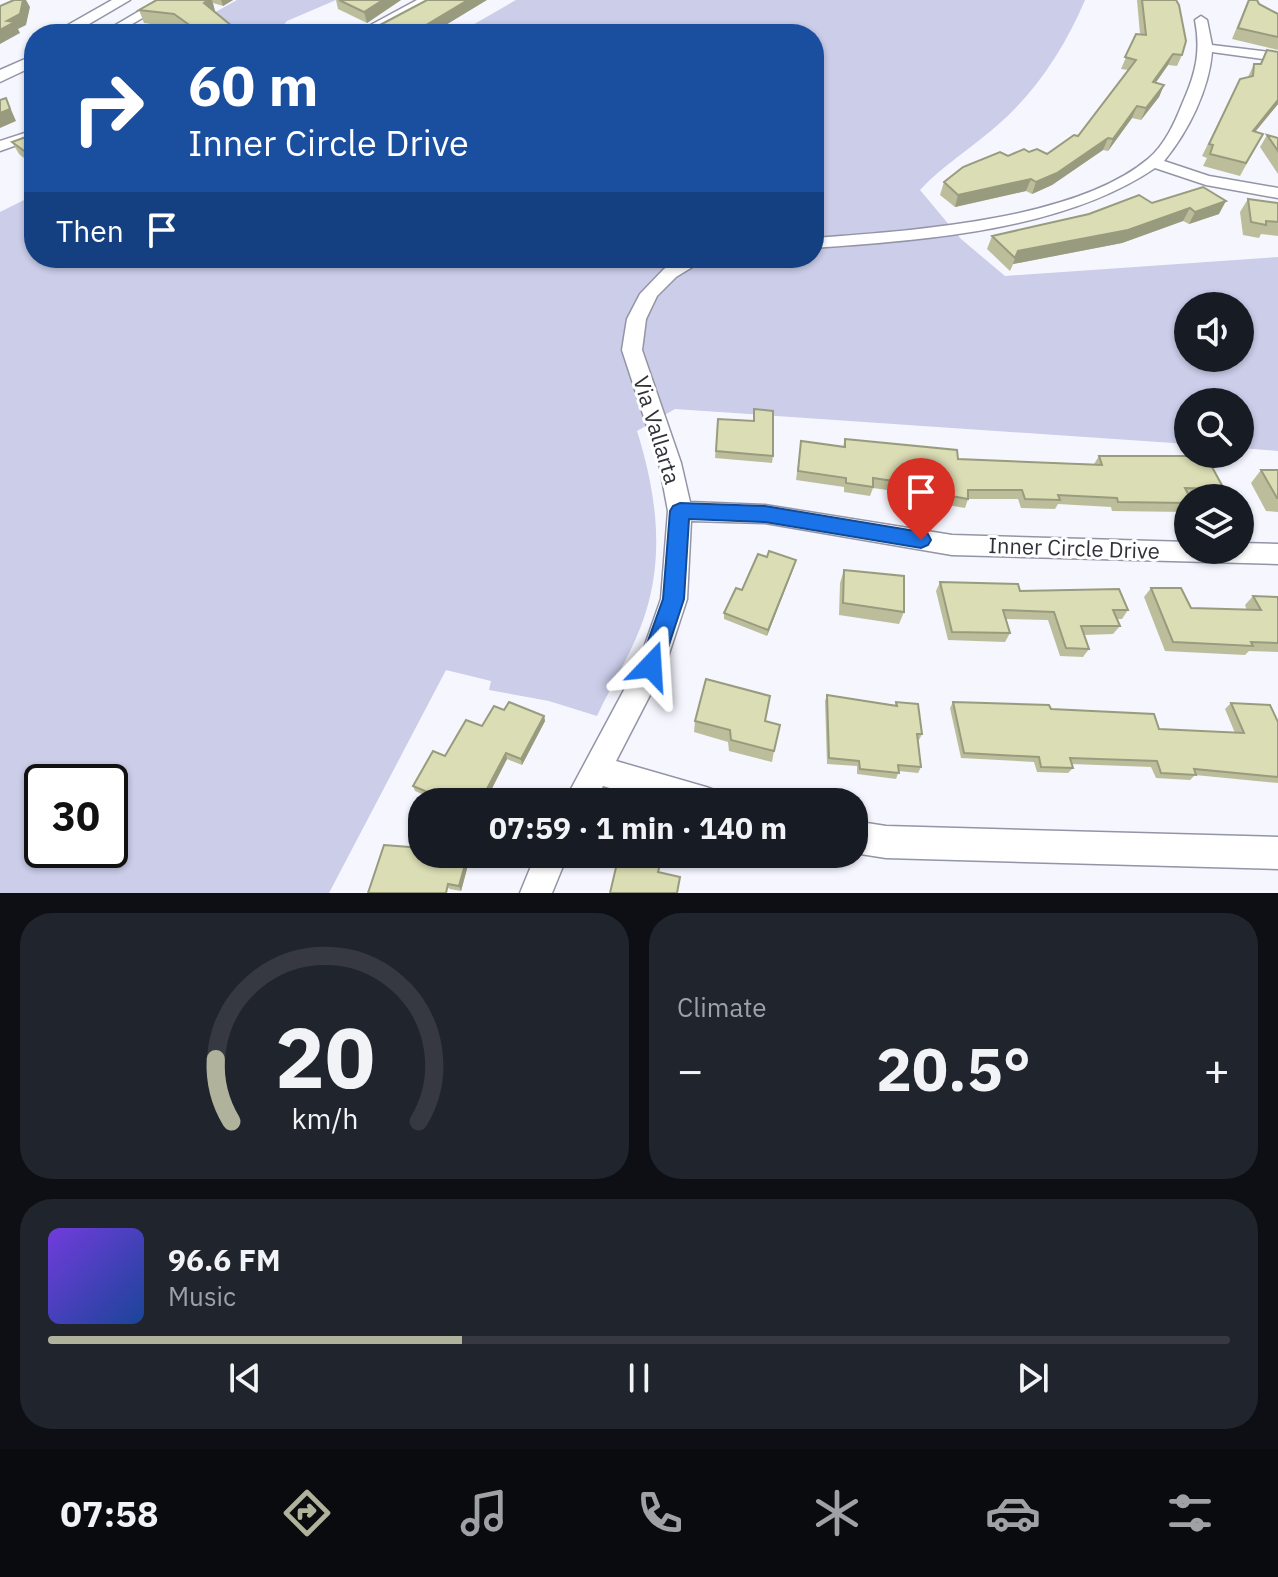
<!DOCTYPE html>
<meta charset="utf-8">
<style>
body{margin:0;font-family:"IBM Plex Sans",sans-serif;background:#20242c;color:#f1f3f6;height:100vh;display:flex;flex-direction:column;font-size:30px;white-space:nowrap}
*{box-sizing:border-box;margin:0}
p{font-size:26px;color:#9ea1a6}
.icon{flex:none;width:44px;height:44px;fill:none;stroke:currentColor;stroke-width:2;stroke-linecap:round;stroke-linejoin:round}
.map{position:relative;height:893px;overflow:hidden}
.side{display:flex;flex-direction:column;gap:20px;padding:20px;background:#0d0f14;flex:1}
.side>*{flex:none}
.top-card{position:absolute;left:24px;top:24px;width:800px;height:244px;border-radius:32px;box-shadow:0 2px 6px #0004;background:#1a4fa0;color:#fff;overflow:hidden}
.controls{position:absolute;left:1174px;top:292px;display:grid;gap:16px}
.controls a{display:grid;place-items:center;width:80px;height:80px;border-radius:50%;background:#171b24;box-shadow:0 2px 6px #0004;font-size:40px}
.speed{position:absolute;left:24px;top:764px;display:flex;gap:16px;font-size:40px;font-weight:700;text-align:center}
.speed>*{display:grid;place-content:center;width:104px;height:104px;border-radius:50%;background:#171b24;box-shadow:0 2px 6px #0004;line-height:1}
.speed .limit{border:4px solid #111;border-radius:12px;background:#fff;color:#111}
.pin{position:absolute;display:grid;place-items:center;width:68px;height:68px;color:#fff;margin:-82px -34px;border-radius:50% 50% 50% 0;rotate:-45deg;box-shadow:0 0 8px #0007}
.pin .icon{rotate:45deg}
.me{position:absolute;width:88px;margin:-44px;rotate:20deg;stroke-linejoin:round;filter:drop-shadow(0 0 6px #0008)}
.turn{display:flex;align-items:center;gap:28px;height:168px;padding:0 32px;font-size:36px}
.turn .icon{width:104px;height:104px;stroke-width:2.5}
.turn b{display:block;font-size:56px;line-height:68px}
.then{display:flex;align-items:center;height:76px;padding:0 32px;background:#0003;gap:16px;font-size:30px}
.big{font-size:60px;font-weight:800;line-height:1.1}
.side .tile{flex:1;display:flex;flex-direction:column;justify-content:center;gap:12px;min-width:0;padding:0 28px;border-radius:32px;background:#20242c}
.side .dial{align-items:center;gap:0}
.dial svg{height:208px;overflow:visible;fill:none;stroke:#363941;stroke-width:7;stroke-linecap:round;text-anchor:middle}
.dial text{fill:#f1f3f6;stroke:none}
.song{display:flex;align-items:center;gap:24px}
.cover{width:96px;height:96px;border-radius:12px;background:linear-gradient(135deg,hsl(260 70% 55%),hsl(220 70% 35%))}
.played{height:8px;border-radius:4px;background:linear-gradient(90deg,#b0b29c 35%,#363941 35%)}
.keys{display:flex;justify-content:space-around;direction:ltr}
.heat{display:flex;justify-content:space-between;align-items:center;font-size:44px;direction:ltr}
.side .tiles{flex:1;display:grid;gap:20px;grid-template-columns:1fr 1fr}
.tile:last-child{grid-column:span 2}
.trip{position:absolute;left:408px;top:788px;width:460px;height:80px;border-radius:32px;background:#171b24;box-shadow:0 2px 6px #0004;font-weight:800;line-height:80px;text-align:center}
.dock{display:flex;height:128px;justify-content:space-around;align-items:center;background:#090b0e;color:#9ea1a6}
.dock .icon{width:56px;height:56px}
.dock .on{color:#b0b29c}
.dock b{font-size:36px;color:#f1f3f6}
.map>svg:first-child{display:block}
</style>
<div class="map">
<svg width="1278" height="893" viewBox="0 0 1278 893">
<rect width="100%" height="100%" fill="#f5f6fe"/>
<!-- green -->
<g fill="#cbcde9" fill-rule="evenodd">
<path d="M237 0H336L287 21 281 28 291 34H246L210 15Z"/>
<path d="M516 0H1085C1066 45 1038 89 1001 122 975 146 944 164 920 190L961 239 1005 276 1278 257V451L1240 448V402H1188V444L675 409 637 431C657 495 666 561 641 626 629 657 611 686 597 716L549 701 489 690 491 681 446 670 329 893H0V212L34 195V258H814V34H457ZM1188 306H1240V358H1188ZM42 782H110V850H42Z"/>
</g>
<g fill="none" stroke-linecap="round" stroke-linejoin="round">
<!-- minor casing -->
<g stroke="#9394a6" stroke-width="3">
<g id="minor">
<path d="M158 0H173L117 33 107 30Z"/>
<path d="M417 0H432L369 34H354Z"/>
<path d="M1201 16 1207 20 1212 45 1278 53V61L1212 52C1209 90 1188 132 1164 161L1209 176 1278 188V198L1206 185 1155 168C1062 231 924 240 814 248V238C908 231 1074 221 1148 159 1165 145 1175 122 1183 102 1196 73 1201 51 1195 20Z"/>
<path d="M34 130V139L0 151V141Z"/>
<path d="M683 258H707L676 277 657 296 646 319 642 350 681 463 690 502 765 505 952 535 1188 542V550H1240V543L1278 544V564L952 555 765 523 691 521 687 599 665 666 616 761 706 787 717 791 721 802H656L603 786 595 802H564L639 662 661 599 668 511 659 463 622 350 627 319 640 294 664 269Z"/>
<path d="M854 821 886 826 1278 837V869L886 858 854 853Z"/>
<path d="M536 854H568L552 893H520Z"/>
</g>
</g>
<!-- major casing -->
<g stroke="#9394a6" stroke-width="3">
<g id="major">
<path d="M112 0H130L72 34H52Z"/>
<path d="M34 55V66L0 82V70Z"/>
</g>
</g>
<!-- minor -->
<use href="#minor" fill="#fff" fill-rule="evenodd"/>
<!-- major -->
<use href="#major" fill="#fff" fill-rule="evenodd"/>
</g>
<!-- wall -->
<g fill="#bcbe9b">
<path d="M157 0H233L223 6 213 3 215 12 238 31 253 34H188L179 28 144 23 139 10Z"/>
<path d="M336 0H401L367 23 338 9Z"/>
<path d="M1137 0H1176L1182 55 1177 66 1168 65 1155 83 1164 85 1159 97 1141 120 1132 118 1108 151 1103 150 1052 185 1032 194 1026 191 955 207 940 195 944 182 1008 156 1029 152 1047 154 1078 136 1128 70 1121 69 1136 34H1140Z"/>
<path d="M1248 0H1257L1259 4 1278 14V50L1232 39Z"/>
<path d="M1267 50 1278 52V104L1255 132 1263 134 1240 176 1203 166 1207 158 1202 156 1240 79 1248 77 1254 64H1260Z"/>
<path d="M34 134V166L19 154 12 142Z"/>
<path d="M1267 135 1278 138V174L1260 147Z"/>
<path d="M1203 187 1219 214 1189 224 1183 221 1122 243 1013 264 1010 271 987 249 992 236 1152 203Z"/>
<path d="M1248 199 1278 203V236L1261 234 1259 238 1243 235 1240 212Z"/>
<path d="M754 409 773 456 772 463 715 458 718 419 753 421Z"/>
<path d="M845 439 958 459 1094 464 1099 456 1224 489 1217 498H1188V510L1187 512 1112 511 1111 507 1058 504 1055 509 1021 508 1018 499H968L965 508 936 503V497L873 488 870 496 844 492V487L796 480 801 441 843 447Z"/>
<path d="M1261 470H1278V512L1266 511 1251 483Z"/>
<path d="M796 560 767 636 724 619V613L742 590Z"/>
<path d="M844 570 904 612 899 624 839 615 840 583Z"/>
<path d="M940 582 1020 591 1128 610 1122 619H1117L1120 626 1113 634 1084 635 1089 649 1083 657 1060 656 1048 620 1006 619 1010 633 1005 642 948 640 936 591Z"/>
<path d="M1151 588 1191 608 1247 610 1245 605 1253 596 1278 597V652L1249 651 1245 655 1165 651 1144 597Z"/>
<path d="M827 695 895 705 896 702 922 734 919 740H918L921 767 918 773 899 771 896 779 857 774V766L827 764 825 701Z"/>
<path d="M953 702 1051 709 1159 729 1235 733 1225 709 1231 703 1278 722V783L1195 775 1190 780 1156 778 1151 767 1072 764 1073 768 1068 773 1037 772 1034 762 961 758 950 708Z"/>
<path d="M504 710 544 716 545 721 522 765 507 759 485 802H441L415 791 413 786 445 756Z"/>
<path d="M695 721H765L774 751 772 762 729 751 728 742 694 732Z"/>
<path d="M384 845 471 854 461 891 450 889Z"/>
</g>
<!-- shaded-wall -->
<g fill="#999b7e">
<path d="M23 0H26L30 7 26 25 18 29 20 33 0 44V30Z"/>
<path d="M208 0H212L215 11 208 16 204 3Z"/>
<path d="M221 0H233L223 6Z"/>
<path d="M383 0H401L367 23 364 12Z"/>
<path d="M468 0H487L431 34H411Z"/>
<path d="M1173 54 1168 65 1148 94 1153 82Z"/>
<path d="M1164 85 1159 97 1141 120 1146 108Z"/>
<path d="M6 98 16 121 0 128V113Z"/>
<path d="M1278 100V104L1246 143 1253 131Z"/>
<path d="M1137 106 1132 118 1108 151 1113 139Z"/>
<path d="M1108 138 1103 150 1052 185 1032 194 1036 182Z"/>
<path d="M34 151V166L27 153Z"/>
<path d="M1031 179 1026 191 955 207 958 195Z"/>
<path d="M1226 201 1219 214 1189 224 1195 212Z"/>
<path d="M1190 208 1183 221 1122 243 1013 264 1010 271 1018 251Z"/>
<path d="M796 560 794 567 767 636 768 630Z"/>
<path d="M544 716 545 721 522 765 521 759Z"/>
<path d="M506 753 507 759 485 802H480Z"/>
<path d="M468 854H471L461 891 459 886Z"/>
</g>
<!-- building -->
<g fill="#dbddb4" stroke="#999b7e" stroke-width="2">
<path d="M14 0H23L20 14 7 21 15 22 0 30V6Z"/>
<path d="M157 0H208L204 3 238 31 246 28 253 34H202L174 14 139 10Z"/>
<path d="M339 0H383L364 12Z"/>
<path d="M427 0H468L411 34H363Z"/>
<path d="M1142 0H1176L1179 5 1186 41 1182 55 1173 54 1153 82 1164 85 1146 108 1137 106 1113 139 1108 138 1057 173 1036 182 1031 179 958 195 944 182 963 167 1000 152 1008 156 1024 149 1029 152 1037 149 1047 154 1074 135 1078 136 1136 60 1125 57 1136 34 1146 35Z"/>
<path d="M1249 0H1257L1259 4 1278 14V37L1238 28Z"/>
<path d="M1267 50 1278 52V100L1253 131 1263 134 1246 163 1210 154 1213 145 1209 144 1240 79 1253 76 1254 64H1261Z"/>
<path d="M6 98 10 109 0 113V100Z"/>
<path d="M34 134V151L27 153 12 142Z"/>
<path d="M1267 135 1278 138V151Z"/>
<path d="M1203 187 1226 201 1195 212 1190 208 1128 230 1018 251 1015 258 992 236 1089 214 1139 195 1152 203Z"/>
<path d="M1248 199 1278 203V222L1266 221V225L1251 222Z"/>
<path d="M754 409 773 411V456L716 451 718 419 754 421Z"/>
<path d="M845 439 957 450 958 459 1102 465 1099 456H1206L1224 489 1185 488 1190 498H1188V503L1118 502 1117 498 1058 495 1060 500 1025 499 1022 490H968V499L940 494V488L873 478V487L846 483V478L798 471 801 441 845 447Z"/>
<path d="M1261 470H1278V498H1277Z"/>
<path d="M769 551 796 560 768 630 724 613 736 588 742 590 758 554 767 557Z"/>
<path d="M844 570 904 576V612L843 603Z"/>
<path d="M940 582 1018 584 1020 591 1119 589 1128 610H1113L1120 626H1081L1089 649 1066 648 1054 612 1003 610 1010 633 952 632Z"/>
<path d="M1151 588H1181L1191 608 1261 610 1253 596 1278 597V643L1251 642 1253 646 1173 642Z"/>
<path d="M706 679 770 696 765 721 780 725 774 751 731 740 730 730 695 721Z"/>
<path d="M827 695 897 706 896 702 918 704 922 734H917L921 767 898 765 899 773 860 769 859 761 829 758Z"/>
<path d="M509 702 544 716 521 759 506 753 480 802H451L413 786 433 751 445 756 466 720 482 726 494 706 504 710Z"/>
<path d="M953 702 1049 705 1051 709 1154 714 1159 729 1244 733 1231 703 1270 705 1278 722V777L1194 769 1196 775 1161 773 1157 761 1070 758 1073 768 1041 767 1039 757 964 753Z"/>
<path d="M384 845 422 848V854H468L459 886 448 884 446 893H368Z"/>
<path d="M630 854H648L662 857 658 872 680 877 677 893H610L618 859 628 861Z"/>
</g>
<!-- route -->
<path fill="#1a73e8" stroke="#114b97" stroke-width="2" d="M680 503 765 506 921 532 928 534 931 540 928 545 921 548 765 522 689 519 684 599 662 666 659 674 651 677 643 674 639 666 663 599 670 511 673 506Z"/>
<g text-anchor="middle" stroke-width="6" stroke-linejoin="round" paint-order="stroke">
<!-- street labels -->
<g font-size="22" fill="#313239" stroke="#fff">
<text transform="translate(657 430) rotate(73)" y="8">Via Vallarta</text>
<text transform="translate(1074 548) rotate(2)" y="8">Inner Circle Drive</text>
</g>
</g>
</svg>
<div class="controls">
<a><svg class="icon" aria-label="sound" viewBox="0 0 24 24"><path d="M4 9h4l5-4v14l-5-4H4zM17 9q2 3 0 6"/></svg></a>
<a><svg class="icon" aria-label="search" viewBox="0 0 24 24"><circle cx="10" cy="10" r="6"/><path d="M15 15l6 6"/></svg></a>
<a><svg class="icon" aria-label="layers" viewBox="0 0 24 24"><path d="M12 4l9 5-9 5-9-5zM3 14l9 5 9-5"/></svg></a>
</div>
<div class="speed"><div class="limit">30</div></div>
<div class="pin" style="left:921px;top:540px;background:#d93025"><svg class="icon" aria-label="arrive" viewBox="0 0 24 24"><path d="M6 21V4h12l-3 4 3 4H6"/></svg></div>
<svg class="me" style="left:651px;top:666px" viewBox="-20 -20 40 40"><path d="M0-17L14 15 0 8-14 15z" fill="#1a73e8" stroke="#fff" stroke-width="4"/></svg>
<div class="trip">07:59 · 1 min · 140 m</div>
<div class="top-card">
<div class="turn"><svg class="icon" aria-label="right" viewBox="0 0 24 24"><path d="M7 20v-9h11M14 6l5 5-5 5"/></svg><div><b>60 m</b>Inner Circle Drive</div></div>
<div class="then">Then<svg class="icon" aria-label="arrive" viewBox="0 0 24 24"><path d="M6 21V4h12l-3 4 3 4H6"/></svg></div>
</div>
</div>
<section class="side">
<div class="tiles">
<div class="tile dial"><svg viewBox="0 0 100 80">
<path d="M14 69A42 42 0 1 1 86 69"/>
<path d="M14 69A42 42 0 0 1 8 45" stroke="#b0b29c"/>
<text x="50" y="56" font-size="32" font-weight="700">20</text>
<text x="50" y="72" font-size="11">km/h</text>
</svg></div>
<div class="tile"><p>Climate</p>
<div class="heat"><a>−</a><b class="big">20.5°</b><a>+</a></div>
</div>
<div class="tile">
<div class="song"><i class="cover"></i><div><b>96.6 FM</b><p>Music</p></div></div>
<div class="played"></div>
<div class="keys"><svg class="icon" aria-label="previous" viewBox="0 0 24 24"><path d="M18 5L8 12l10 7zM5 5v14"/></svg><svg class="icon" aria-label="pause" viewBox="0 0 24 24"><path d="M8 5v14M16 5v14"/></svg><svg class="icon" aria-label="next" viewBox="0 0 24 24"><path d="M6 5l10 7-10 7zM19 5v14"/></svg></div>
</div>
</div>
</section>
<nav class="dock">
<b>07:58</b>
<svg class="icon on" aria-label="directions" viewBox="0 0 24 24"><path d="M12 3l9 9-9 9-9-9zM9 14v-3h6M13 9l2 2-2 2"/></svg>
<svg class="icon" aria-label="music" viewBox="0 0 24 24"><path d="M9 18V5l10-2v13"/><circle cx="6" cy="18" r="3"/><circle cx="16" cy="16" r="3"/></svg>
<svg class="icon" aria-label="phone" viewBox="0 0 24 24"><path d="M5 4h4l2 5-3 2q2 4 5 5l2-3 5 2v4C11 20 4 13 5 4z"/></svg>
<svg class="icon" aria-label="climate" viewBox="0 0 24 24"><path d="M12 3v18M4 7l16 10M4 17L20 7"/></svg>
<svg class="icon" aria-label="car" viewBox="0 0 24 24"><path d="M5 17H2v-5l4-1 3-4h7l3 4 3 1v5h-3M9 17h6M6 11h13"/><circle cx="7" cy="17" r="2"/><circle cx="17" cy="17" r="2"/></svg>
<svg class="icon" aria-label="filters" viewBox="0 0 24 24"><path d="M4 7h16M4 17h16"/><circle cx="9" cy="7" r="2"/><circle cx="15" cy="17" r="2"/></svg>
</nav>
